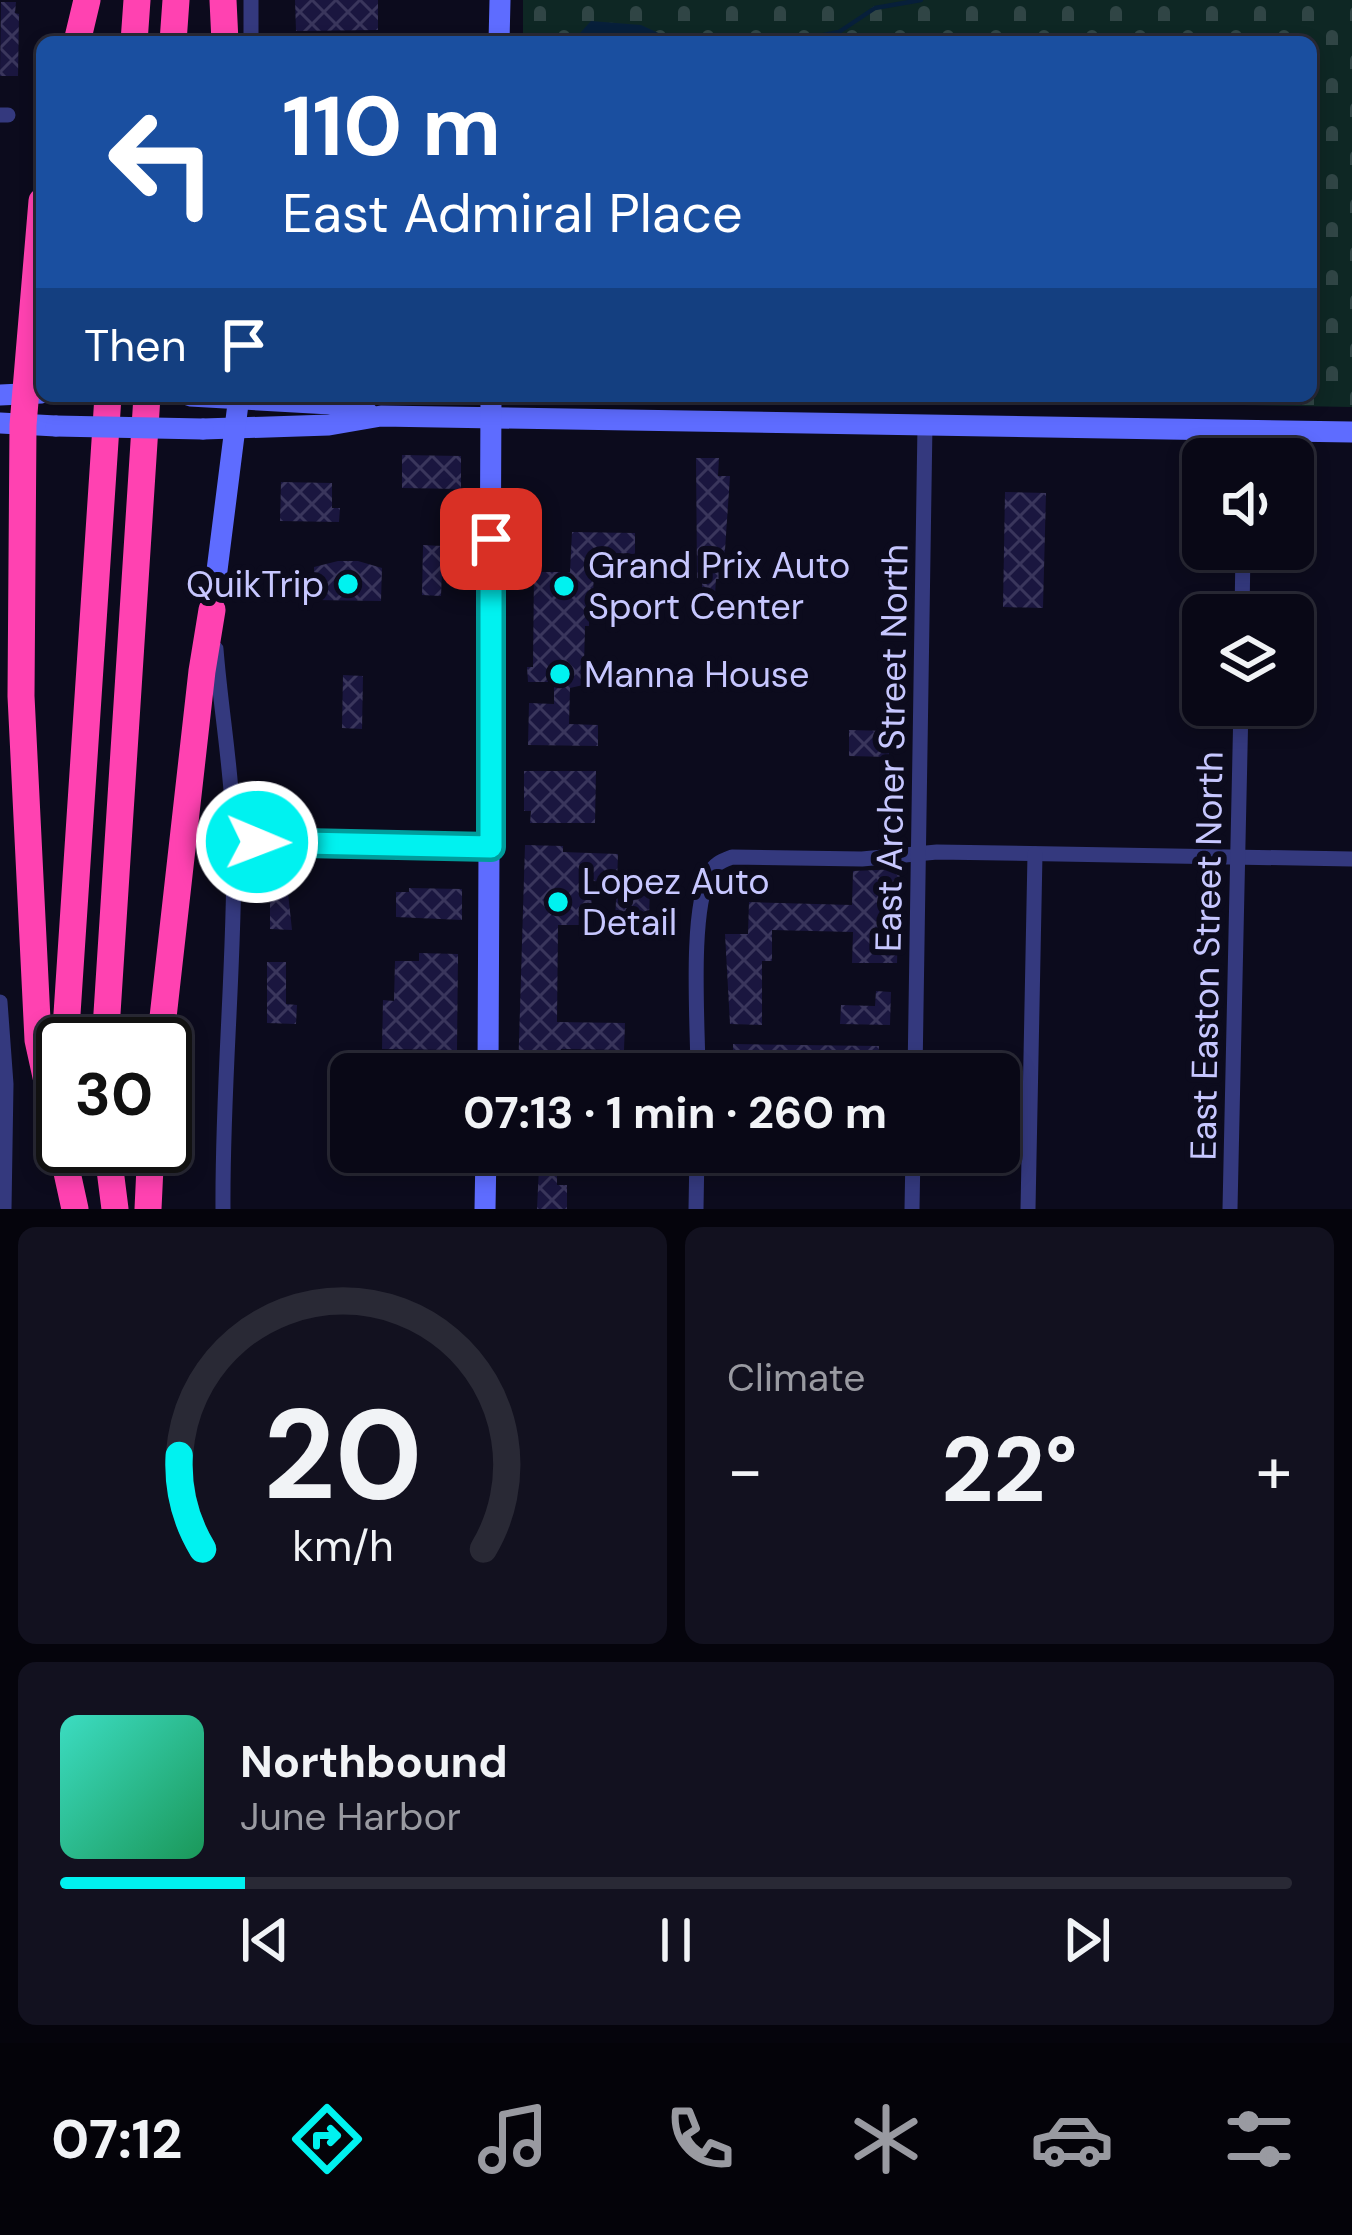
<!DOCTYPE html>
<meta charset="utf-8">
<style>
body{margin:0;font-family:"DM Sans",sans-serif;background:#12111f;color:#f1f3f6;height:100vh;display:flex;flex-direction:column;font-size:45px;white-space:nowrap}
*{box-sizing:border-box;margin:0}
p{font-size:39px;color:#999aa1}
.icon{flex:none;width:66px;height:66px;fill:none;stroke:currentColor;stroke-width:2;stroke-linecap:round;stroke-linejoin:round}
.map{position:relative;height:1209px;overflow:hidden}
.details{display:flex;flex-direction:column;gap:18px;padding:18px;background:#05040c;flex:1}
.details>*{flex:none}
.guide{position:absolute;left:36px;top:36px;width:1281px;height:366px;border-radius:18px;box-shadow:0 6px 18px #0003,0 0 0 3px #292935;background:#1a4fa0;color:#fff;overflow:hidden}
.controls{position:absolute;left:1182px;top:438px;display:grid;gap:24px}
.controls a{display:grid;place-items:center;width:132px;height:132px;border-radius:18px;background:#090816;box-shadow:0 6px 18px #0003,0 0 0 3px #292935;font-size:60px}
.speed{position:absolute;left:36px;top:1017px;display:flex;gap:24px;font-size:60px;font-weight:700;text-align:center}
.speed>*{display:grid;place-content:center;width:156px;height:156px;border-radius:50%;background:#090816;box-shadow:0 6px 18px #0003,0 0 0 3px #292935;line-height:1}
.speed .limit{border:6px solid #111;border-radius:18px;background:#fff;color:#111}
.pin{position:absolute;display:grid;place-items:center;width:102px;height:102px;color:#fff;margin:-51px;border-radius:24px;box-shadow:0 6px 18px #0006}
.me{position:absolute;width:132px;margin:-66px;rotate:91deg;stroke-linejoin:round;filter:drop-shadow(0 0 9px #0008)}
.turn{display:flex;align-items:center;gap:42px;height:252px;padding:0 48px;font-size:54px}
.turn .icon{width:156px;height:156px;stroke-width:2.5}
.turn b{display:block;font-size:84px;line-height:102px}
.then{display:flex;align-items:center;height:114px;padding:0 48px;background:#0003;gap:24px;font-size:45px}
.big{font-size:90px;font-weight:700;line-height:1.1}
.details .card{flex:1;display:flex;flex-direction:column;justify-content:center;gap:18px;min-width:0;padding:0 42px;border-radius:18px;background:#12111f}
.details .dial{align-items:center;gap:0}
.dial svg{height:312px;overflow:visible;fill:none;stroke:#292935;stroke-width:7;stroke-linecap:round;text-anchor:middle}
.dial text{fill:#f1f3f6;stroke:none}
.song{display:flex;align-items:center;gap:36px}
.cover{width:144px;height:144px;border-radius:18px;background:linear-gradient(135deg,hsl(170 70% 55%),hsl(150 70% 35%))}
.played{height:12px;border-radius:6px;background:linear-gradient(90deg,#00f2f0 15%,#292935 15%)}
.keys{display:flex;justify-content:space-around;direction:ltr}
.heat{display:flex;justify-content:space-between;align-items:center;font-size:66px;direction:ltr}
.details .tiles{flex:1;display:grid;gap:18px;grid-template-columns:1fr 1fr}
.card:last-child{grid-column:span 2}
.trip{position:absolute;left:330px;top:1053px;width:690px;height:120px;border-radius:18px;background:#090816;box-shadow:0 6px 18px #0003,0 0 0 3px #292935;font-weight:700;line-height:120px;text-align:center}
.dock{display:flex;height:192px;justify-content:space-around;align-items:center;background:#040309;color:#999aa1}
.dock .icon{width:84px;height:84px}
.dock .selected{color:#00f2f0}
.dock b{font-size:54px;color:#f1f3f6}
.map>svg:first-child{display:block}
</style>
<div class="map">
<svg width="1352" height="1209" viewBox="0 0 1352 1209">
<defs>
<pattern id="cemetery-stones" width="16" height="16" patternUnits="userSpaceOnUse" patternTransform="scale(3)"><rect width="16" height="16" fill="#0e2724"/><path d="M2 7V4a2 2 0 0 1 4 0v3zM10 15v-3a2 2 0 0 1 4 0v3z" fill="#304545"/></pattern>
<pattern id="water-waves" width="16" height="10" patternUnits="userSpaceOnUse" patternTransform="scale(3)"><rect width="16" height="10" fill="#071f3a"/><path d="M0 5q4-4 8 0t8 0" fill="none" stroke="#2a3e58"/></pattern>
<pattern id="building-cross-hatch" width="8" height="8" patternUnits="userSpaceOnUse" patternTransform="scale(3)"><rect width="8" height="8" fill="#1a163f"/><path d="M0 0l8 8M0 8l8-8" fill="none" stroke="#3a365c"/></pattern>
</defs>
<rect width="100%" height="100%" fill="#0c0b1d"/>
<!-- cemetery -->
<path fill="url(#cemetery-stones)" d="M523 0H1352V407L737 396H1311V42H523Z"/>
<!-- water -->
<path fill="url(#water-waves)" d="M591 21 641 25 678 42H579L580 33Z"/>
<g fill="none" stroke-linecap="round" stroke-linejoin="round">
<!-- stream -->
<path stroke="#071f3a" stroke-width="4.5" d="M789 42 839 32 875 8 921 0"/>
</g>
<!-- building -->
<g fill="url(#building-cross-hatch)">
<path d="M295 0H378V30L296 31Z"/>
<path d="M1 2H16L15 13 19 14 18 76H0Z"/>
<path d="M402 455 461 456V489L402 488Z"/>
<path d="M696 458H719L718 476H730L723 579H716L715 595 702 594V579L697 578Z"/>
<path d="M281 482 332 483V508H340L339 522 280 521Z"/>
<path d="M1005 492 1046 493 1043 608 1003 607Z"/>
<path d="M572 532 635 533V554L594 553 593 614H589V626H585L584 667H592V683L570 688 569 724 598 725V746L528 745 529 703 554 704V682H528L527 667H533L534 572H570Z"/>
<path d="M423 545 443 546 441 596 422 595Z"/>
<path d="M338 561H358L382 568 381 601 314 600V567Z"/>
<path d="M343 675 363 676 362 729 342 728Z"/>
<path d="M849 730 889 731V757L849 756Z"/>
<path d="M524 771H596L595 823H530L531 811H524Z"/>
<path d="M525 845 563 846V852L618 854 617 882 592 881 591 925H558L557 1022 625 1023 624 1050 561 1049 560 1074H518Z"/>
<path d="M267 869 300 870V884H287L292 930 270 929V880H266Z"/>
<path d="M900 869 897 963H852L853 932 772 930V961H762V1025L730 1024 725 934H748L749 902 852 905 853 871Z"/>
<path d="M617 883 650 884 649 920 615 919Z"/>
<path d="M409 888 462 889V920L396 917V892H409Z"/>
<path d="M419 953 458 954 457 1050 382 1049 383 1000 394 1001 395 961H419Z"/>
<path d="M267 962H286V1004L297 1005 296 1024 267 1023Z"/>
<path d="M876 991 891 992 890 1025 840 1024 841 1005 875 1006Z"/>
<path d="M733 1044 879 1046 878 1074H733Z"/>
<path d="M516 1152H557V1185H567V1209H537L539 1167H516Z"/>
</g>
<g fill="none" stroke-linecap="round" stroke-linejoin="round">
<!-- minor -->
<g stroke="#34397e" stroke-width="15">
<path d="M251 42V0"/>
<path d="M0 115H8"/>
<path d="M1245 459V429"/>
<path d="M1242 615 1243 549"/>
<path d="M216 649C221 713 233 777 234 841 235 964 222 1086 223 1209"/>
<path d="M234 842 491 847"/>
<path d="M0 1002 6 1084 4 1209"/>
<path d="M698 1074C698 1027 689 911 710 873 715 863 722 861 732 857L862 859 937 852 1352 859"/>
<path d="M915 1074 925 424"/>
<path d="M696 1209 697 1152"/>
<path d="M912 1209 913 1152"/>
<path d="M1028 1209 1035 854"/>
<path d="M1230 1209 1241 705"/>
</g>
<!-- secondary -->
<g stroke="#5e6cff" stroke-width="21">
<path d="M499 42 500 0"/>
<path d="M0 395 42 393"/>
<path d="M190 396 330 404 368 413"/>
<path d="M0 423 56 426"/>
<path d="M203 429 329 425 381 416 1352 432"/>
<path d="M212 610 239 396"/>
<path d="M488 1074 491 396"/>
<path d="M485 1209 486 1152"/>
</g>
<!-- motorway -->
<g stroke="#ff42b1" stroke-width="27">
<path d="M223 0 225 42"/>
<path d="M77 42 87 0"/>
<path d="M134 42 137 0"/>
<path d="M173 42 176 0"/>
<path d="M42 201 23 425 21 696 38 1040 75 1209"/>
<path d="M65 1044 108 396"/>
<path d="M105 1044 147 396"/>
<path d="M160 1044 202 671 212 610"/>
<path d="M107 1146 115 1209"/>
<path d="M148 1209 151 1146"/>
</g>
<!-- secondary-bridge -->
<path stroke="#5e6cff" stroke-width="21" d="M56 426 203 429"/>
</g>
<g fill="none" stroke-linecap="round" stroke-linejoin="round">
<!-- route casing -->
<g stroke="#009d9c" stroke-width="30">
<path id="route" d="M257 842 491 847V539"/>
</g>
<!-- route -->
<use href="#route" stroke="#00f2f0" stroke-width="21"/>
</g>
<!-- markers -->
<g fill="#00f2f0" stroke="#0c0b1d" stroke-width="4.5">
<circle cx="348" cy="584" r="12"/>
<circle cx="564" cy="586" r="12"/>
<circle cx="560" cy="674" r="12"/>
<circle cx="558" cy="902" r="12"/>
</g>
<g text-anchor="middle" stroke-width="12" stroke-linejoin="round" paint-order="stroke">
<!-- poi labels -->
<g font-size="36" fill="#c7c7ff" stroke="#0c0b1d" text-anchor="start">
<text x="588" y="578">Grand Prix Auto<tspan x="588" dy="41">Sport Center</tspan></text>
<text x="324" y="597" text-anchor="end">QuikTrip</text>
<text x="584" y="687">Manna House</text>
<text x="582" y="894">Lopez Auto<tspan x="582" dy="41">Detail</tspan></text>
</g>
<!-- street labels -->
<g font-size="36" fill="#c7c7ff" stroke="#0c0b1d">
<text transform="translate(891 748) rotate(-89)" y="13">East Archer Street North</text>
<text transform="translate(1206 956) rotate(-89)" y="13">East Easton Street North</text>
</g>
</g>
</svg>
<div class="controls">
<a><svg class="icon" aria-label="sound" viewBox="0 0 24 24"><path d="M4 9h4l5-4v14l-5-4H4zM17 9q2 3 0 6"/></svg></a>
<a><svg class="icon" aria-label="layers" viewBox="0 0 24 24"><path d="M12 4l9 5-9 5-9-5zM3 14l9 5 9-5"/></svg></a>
</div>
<div class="speed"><div class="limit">30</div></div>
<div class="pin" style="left:491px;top:539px;background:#d93025"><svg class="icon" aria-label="arrive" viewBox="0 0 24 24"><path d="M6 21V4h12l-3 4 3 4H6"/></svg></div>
<svg class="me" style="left:257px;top:842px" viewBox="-20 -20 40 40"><circle r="17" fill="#00f2f0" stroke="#fff" stroke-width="3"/><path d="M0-11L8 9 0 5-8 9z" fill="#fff"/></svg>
<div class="trip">07:13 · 1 min · 260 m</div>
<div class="guide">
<div class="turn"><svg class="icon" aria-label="left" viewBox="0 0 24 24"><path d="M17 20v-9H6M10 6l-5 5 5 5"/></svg><div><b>110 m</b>East Admiral Place</div></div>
<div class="then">Then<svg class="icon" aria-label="arrive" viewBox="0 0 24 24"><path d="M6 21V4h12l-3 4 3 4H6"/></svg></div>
</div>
</div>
<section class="details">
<div class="tiles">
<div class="card dial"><svg viewBox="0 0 100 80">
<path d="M14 69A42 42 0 1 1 86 69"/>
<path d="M14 69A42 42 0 0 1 8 45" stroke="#00f2f0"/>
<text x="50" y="56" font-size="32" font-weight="700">20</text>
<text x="50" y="72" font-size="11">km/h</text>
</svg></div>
<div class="card"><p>Climate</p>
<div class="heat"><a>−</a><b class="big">22°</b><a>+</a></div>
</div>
<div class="card">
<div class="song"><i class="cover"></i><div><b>Northbound</b><p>June Harbor</p></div></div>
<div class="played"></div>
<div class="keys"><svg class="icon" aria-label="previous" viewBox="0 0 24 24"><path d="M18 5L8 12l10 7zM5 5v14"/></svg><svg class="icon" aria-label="pause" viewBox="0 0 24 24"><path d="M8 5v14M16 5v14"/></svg><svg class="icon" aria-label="next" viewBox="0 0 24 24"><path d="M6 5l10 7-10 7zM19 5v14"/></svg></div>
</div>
</div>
</section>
<nav class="dock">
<b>07:12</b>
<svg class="icon selected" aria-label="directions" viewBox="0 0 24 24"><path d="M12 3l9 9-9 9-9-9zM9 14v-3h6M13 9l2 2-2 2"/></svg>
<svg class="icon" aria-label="music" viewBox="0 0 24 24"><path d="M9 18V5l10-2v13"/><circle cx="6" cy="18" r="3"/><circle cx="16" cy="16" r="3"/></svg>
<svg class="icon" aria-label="phone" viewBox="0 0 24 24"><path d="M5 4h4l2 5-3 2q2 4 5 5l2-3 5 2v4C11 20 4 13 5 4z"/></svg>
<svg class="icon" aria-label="climate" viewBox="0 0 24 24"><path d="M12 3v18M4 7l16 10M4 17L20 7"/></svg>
<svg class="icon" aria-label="car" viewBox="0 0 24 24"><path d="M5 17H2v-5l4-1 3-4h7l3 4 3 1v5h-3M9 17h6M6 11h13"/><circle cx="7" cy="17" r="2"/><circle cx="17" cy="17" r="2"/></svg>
<svg class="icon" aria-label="filters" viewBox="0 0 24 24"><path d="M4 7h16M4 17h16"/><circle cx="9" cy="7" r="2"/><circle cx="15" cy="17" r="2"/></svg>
</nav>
